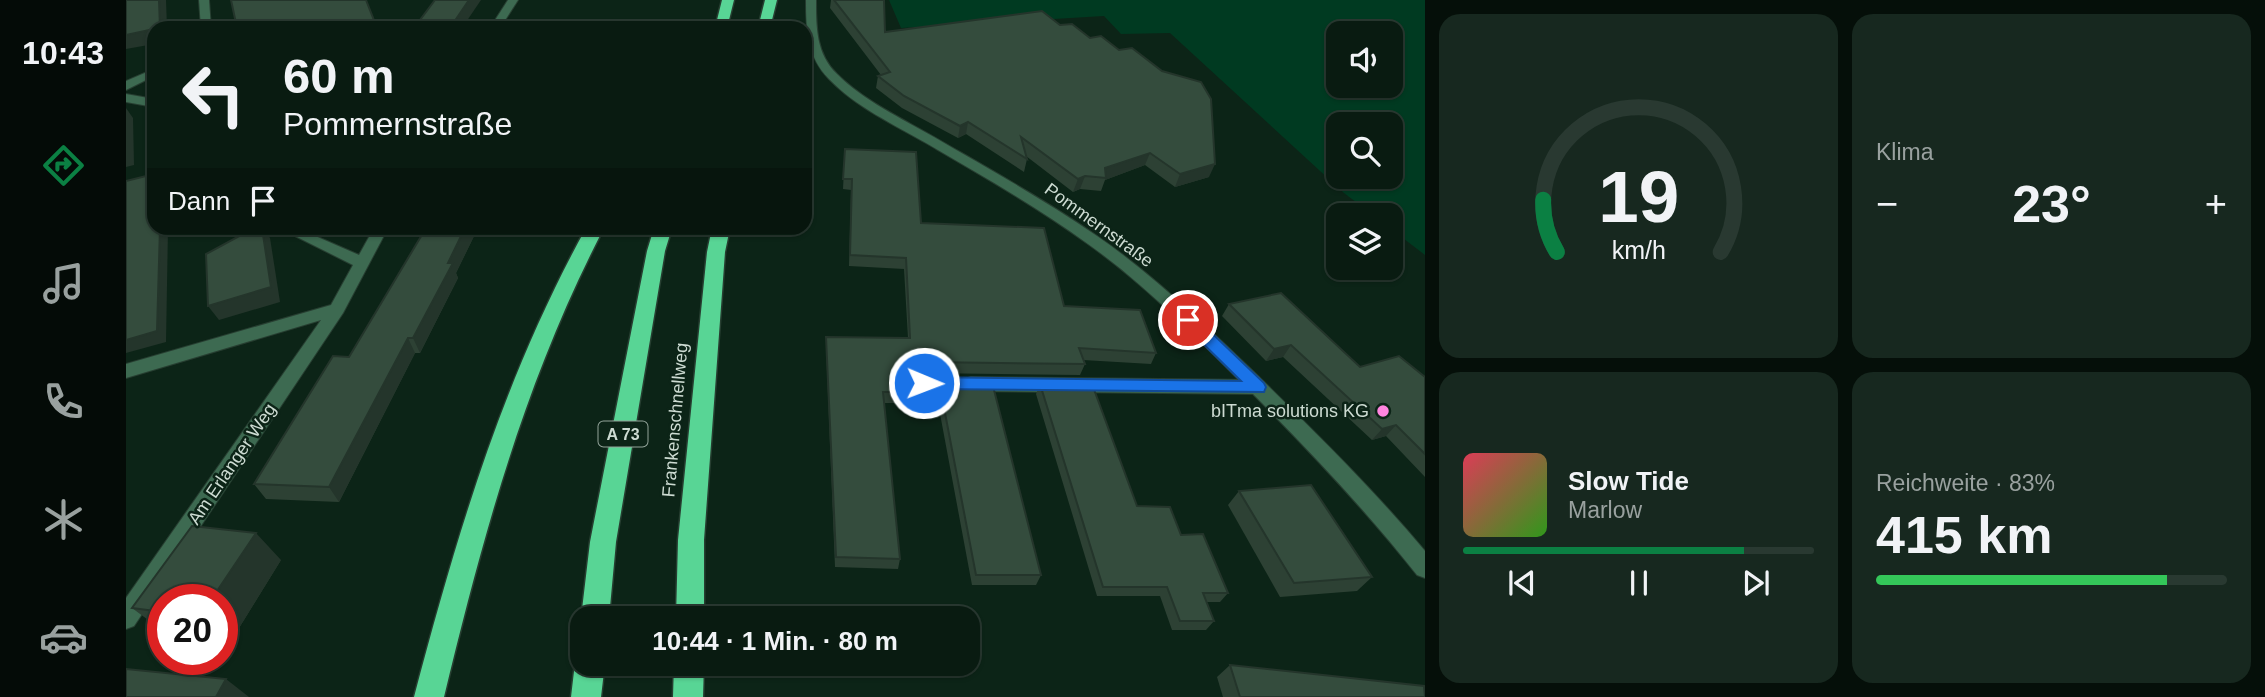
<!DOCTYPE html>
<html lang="de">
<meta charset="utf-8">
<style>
body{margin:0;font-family:Arial,sans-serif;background:#17281f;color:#f1f3f6;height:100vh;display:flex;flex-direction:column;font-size:26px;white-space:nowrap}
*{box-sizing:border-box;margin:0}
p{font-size:23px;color:#99a19f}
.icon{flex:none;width:38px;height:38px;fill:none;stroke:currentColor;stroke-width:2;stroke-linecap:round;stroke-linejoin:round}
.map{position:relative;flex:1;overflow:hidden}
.side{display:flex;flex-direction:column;gap:14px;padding:14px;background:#050f09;width:840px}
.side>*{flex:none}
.hud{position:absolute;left:21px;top:21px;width:665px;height:214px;border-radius:21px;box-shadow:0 2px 5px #0004,0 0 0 2px #293931;background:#091b11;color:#f1f3f6;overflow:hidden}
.controls{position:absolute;left:1200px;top:21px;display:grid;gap:14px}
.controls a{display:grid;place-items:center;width:77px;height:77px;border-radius:14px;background:#091b11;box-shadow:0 2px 5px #0004,0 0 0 2px #293931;font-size:35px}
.speed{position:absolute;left:21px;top:584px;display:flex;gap:14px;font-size:35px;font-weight:700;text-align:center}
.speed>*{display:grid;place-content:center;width:91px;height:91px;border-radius:50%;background:#091b11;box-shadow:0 2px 5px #0004,0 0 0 2px #293931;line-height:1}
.speed .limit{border:10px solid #d22;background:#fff;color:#111}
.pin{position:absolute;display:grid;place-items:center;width:60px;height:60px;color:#fff;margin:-30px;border:4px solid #fff;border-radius:50%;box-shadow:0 2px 7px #0007}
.me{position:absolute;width:77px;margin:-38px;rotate:91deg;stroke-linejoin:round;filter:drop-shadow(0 0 5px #0008)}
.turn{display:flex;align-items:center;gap:24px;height:147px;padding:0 21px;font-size:32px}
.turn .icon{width:91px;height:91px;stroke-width:2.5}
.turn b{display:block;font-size:49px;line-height:60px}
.then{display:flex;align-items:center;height:66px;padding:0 21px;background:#0003;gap:14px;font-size:26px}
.big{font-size:52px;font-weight:700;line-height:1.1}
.side .card{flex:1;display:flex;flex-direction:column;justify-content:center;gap:10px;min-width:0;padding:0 24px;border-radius:21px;background:#17281f}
.side .dial{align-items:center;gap:0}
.dial svg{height:182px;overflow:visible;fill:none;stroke:#293931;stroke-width:7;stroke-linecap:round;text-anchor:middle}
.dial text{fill:#f1f3f6;stroke:none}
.song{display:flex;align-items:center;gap:21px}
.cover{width:84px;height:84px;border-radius:10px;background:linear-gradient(135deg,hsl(350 70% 55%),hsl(110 70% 35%))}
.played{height:7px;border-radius:4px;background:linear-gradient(90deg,#0b8043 80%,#293931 80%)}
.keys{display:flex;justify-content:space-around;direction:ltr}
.heat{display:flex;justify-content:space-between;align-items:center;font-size:38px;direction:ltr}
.charge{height:10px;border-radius:5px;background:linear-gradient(90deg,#34c759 83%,#293931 0)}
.side .tiles{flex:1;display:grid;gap:14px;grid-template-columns:repeat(2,1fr)}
.trip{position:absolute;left:444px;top:606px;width:410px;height:70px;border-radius:21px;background:#091b11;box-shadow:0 2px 5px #0004,0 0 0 2px #293931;font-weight:700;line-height:70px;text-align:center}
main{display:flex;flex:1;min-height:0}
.tabs{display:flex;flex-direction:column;width:126px;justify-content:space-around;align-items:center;background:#040b07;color:#99a19f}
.tabs .icon{width:49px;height:49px}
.tabs .active{color:#0b8043}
.tabs b{font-size:32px;color:#f1f3f6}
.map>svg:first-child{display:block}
</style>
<main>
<nav class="tabs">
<b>10:43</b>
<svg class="icon active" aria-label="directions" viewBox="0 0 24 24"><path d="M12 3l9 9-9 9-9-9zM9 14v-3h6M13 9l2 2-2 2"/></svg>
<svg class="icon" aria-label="music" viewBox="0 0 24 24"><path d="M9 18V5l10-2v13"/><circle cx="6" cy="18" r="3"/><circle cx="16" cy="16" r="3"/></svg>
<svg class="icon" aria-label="phone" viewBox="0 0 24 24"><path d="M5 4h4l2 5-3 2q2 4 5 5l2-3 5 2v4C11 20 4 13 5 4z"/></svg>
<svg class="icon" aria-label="climate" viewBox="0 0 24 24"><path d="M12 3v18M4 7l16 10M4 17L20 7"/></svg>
<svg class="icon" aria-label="car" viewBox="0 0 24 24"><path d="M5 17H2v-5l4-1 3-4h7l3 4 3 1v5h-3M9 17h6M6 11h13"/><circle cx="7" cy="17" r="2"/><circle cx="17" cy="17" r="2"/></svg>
</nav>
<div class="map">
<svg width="1299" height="697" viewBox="0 0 1299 697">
<rect width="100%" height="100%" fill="#0c2417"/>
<!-- green -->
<path fill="#003a21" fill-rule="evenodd" d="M763 0H1299V255L1265 229V215H1247L1218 193 1044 33 995 34 978 16 775 28ZM1213 33H1265V86H1213ZM1213 124H1265V177H1213Z"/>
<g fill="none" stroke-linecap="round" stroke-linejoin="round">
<!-- service casing -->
<g stroke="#273e31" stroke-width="2">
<path id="service" d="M845 377 1132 380 1138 382 1141 387 1138 392 1132 394 845 391 839 389 836 384 839 379Z"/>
</g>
<!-- minor casing -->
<g stroke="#273e31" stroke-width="2">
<g id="minor">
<path d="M73 0H83L85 28H75Z"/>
<path d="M382 0H392L374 28H364Z"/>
<path d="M680 0H690C690 27 690 54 711 74 738 101 775 118 808 137 863 169 919 200 971 236 1029 276 1080 326 1131 375 1189 432 1247 489 1299 551V578L1291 575C1238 508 1180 447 1120 387 1070 337 1020 285 962 244 911 207 855 175 800 143 767 124 730 107 703 79 681 57 680 29 680 0Z"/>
<path d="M28 69V76L0 90V81Z"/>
<path d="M0 94 28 99V107L0 102Z"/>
<path d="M153 228H171L233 255 248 228H262L217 313 8 626 0 629V598L195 320 0 378V364L205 305 227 265Z"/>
</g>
</g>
<!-- motorway casing -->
<g stroke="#273e31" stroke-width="3">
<g id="motorway">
<path d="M596 0H608L601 28H589Z"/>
<path d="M639 0H651L644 28H632Z"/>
<path d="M460 228H478C399 380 358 532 318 697H288C332 531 377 379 460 228Z"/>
<path d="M528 228H546L539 251 490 542 483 618H457V622L455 618 464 542 521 251Z"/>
<path d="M586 228H604L599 252 578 540V618H550L552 540 581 252Z"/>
<path d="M457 651V663H479L475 697H445L449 663Z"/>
<path d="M548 663H578L577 697H547Z"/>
</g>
</g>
<!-- service -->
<use href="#service" fill="#3d6a51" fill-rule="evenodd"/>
<!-- minor -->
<use href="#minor" fill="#3d6a51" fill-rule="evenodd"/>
<!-- motorway -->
<use href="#motorway" fill="#58d595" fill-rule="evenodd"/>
</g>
<!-- wall -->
<g fill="#2d4134">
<path d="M705 0H758L759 32 1083 177 1049 187 1019 165 979 180 975 191 954 189 947 192 900 156 901 159 898 172 840 134 832 138 776 108 750 88 752 76 755 75 704 8Z"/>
<path d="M719 149 795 223 938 306 1030 353 1025 364 957 360 959 364 954 375 798 373 791 376 793 380 799 382H866L915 575 910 585H846L812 403H758L774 559 772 569 709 567 700 348V337L782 338 778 269 723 266 725 190 717 189Z"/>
<path d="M300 228H352L330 273 332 278 294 353H289L213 502 140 499 128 484 223 357Z"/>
<path d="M1103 304 1234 367 1299 377V477L1260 436 1246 440 1157 357 1140 361 1096 316Z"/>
<path d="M914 384 1011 506 1055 535 1102 593 1094 602H1080L1088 621 1080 630H1046L1034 596H971L910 394Z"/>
<path d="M1113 491 1246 577 1231 591 1154 597 1102 505Z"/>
<path d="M155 560 105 641 96 640V600H37V631L6 608Z"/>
<path d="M1104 665 1299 697H1097L1091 677Z"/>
</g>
<!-- shaded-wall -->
<g fill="#24352b">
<path d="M33 0H40L41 28H34Z"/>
<path d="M343 0H355L336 28H324Z"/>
<path d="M28 29V44L0 49V35Z"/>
<path d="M0 108 7 118 8 165 0 167Z"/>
<path d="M842 122 840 134 832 138 834 126Z"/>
<path d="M1024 153 1019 165 979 180V168Z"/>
<path d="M1089 164 1083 177 1049 187 1054 174Z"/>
<path d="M959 176 954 189 947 192 952 179Z"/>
<path d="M34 228H42L40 342 0 353V340Z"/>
<path d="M136 228H138L144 238 154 302 93 320 82 306Z"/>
<path d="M339 228H352L330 273 332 278 294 353 287 338Z"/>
<path d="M282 338 289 353 213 502 203 487Z"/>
<path d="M1165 345 1157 357 1140 361 1148 349Z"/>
<path d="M800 362 798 373 790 377 789 373 792 366Z"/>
<path d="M1270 425 1260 436 1246 440 1256 429Z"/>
<path d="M130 533 155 560 105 641 96 634V600H85Z"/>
<path d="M100 679 123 697H90Z"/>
</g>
<!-- building -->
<g fill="#344c3d" stroke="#24352b" stroke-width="2">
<path d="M0 0H33L34 28H28V29L0 35Z"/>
<path d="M105 0H240L251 28H111Z"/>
<path d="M309 0H343L324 28H288Z"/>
<path d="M708 0H758L759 32 916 11 934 25 946 24 964 38 975 36 993 50 1006 48 1036 71 1075 82 1085 99 1089 164 1054 174 1024 153 979 168 980 178 959 176 952 179 895 137 901 159 842 122 834 126 778 96 752 76 764 72Z"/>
<path d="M406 21H436L433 28H402Z"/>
<path d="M719 149 790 152 795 223 918 228 938 306 1014 310 1030 353 953 348 959 364 800 362 792 366 789 373 793 380 799 382H866L915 575H850L815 392H757L774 559 710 557 700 337 784 338 780 258 724 255 726 179H717Z"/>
<path d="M28 174V228H34L31 331 0 340V181Z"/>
<path d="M128 228H136L145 287 82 306 80 254Z"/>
<path d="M300 228H339L322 263H327L287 338H282L203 487 128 484 207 356 223 357Z"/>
<path d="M1155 293 1234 367 1273 356 1299 377V454L1270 425 1256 429 1165 345 1148 349 1103 304Z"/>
<path d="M914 384H966L1011 506 1044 507 1055 535 1077 534 1102 593H1077L1088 621H1054L1041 587H977Z"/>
<path d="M1185 485 1246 577 1168 583 1113 491Z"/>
<path d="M66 526 130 533 85 600H37V612L6 608Z"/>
<path d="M1104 665 1298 686 1299 697H1114Z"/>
<path d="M0 669 100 679 90 697H0Z"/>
</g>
<!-- route -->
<path fill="#1a73e8" stroke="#114b97" stroke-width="2" d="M1062 315 1068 316 1138 383 1140 387 1138 392 798 389 790 383 798 377 1115 381 1057 324 1054 320 1057 316Z"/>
<!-- markers -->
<circle fill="#ff85df" stroke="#0c2417" stroke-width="2.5" cx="1257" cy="411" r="7"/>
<g text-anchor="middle" stroke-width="5" stroke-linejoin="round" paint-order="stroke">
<!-- shield labels -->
<rect fill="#0c2417" stroke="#93a49a" stroke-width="2" x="472.5" y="421.5" width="49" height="25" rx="5"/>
<g font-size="16" font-weight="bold" fill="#cddbd2">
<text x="497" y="440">A 73</text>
</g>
<!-- street labels -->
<g font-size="18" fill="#cddbd2" stroke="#0c2417">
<text transform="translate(973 225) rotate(36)" y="6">Pommernstraße</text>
<text transform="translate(549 420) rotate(-85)" y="6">Frankenschnellweg</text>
<text transform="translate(106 464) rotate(-56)" y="6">Am Erlanger Weg</text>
</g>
<!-- poi labels -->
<g font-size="18" fill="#cddbd2" stroke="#0c2417" text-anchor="end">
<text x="1243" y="417">bITma solutions KG</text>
</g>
</g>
</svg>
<div class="controls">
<a><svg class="icon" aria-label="sound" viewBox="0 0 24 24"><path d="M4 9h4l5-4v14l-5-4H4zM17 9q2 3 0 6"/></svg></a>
<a><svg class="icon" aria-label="search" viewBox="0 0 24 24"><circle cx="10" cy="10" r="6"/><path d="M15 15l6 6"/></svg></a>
<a><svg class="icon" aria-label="layers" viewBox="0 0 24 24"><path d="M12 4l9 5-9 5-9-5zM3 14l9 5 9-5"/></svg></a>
</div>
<div class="speed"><div class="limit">20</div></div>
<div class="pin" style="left:1062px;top:320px;background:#d93025"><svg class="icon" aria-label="arrive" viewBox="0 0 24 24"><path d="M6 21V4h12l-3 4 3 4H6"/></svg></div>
<svg class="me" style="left:798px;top:383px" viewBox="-20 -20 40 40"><circle r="17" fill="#1a73e8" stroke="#fff" stroke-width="3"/><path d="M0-11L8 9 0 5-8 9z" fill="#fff"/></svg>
<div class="trip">10:44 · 1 Min. · 80 m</div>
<div class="hud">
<div class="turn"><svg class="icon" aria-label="left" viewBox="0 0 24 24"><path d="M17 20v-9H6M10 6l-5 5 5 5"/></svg><div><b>60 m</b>Pommernstraße</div></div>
<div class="then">Dann<svg class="icon" aria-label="arrive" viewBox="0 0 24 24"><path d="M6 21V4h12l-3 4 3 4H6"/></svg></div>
</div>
</div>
<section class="side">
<div class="tiles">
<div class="card dial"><svg viewBox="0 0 100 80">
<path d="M14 69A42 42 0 1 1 86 69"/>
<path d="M14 69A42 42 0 0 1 8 46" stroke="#0b8043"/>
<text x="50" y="56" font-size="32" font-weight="700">19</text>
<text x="50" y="72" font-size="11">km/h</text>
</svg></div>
<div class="card"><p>Klima</p>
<div class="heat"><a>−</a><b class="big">23°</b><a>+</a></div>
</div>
<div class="card">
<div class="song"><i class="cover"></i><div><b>Slow Tide</b><p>Marlow</p></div></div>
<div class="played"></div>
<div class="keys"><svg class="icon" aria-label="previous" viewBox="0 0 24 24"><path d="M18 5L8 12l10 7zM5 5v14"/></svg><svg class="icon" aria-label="pause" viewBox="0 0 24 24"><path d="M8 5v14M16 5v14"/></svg><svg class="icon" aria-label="next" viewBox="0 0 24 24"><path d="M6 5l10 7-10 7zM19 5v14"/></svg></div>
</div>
<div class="card"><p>Reichweite · 83%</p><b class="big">415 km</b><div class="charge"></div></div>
</div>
</section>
</main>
